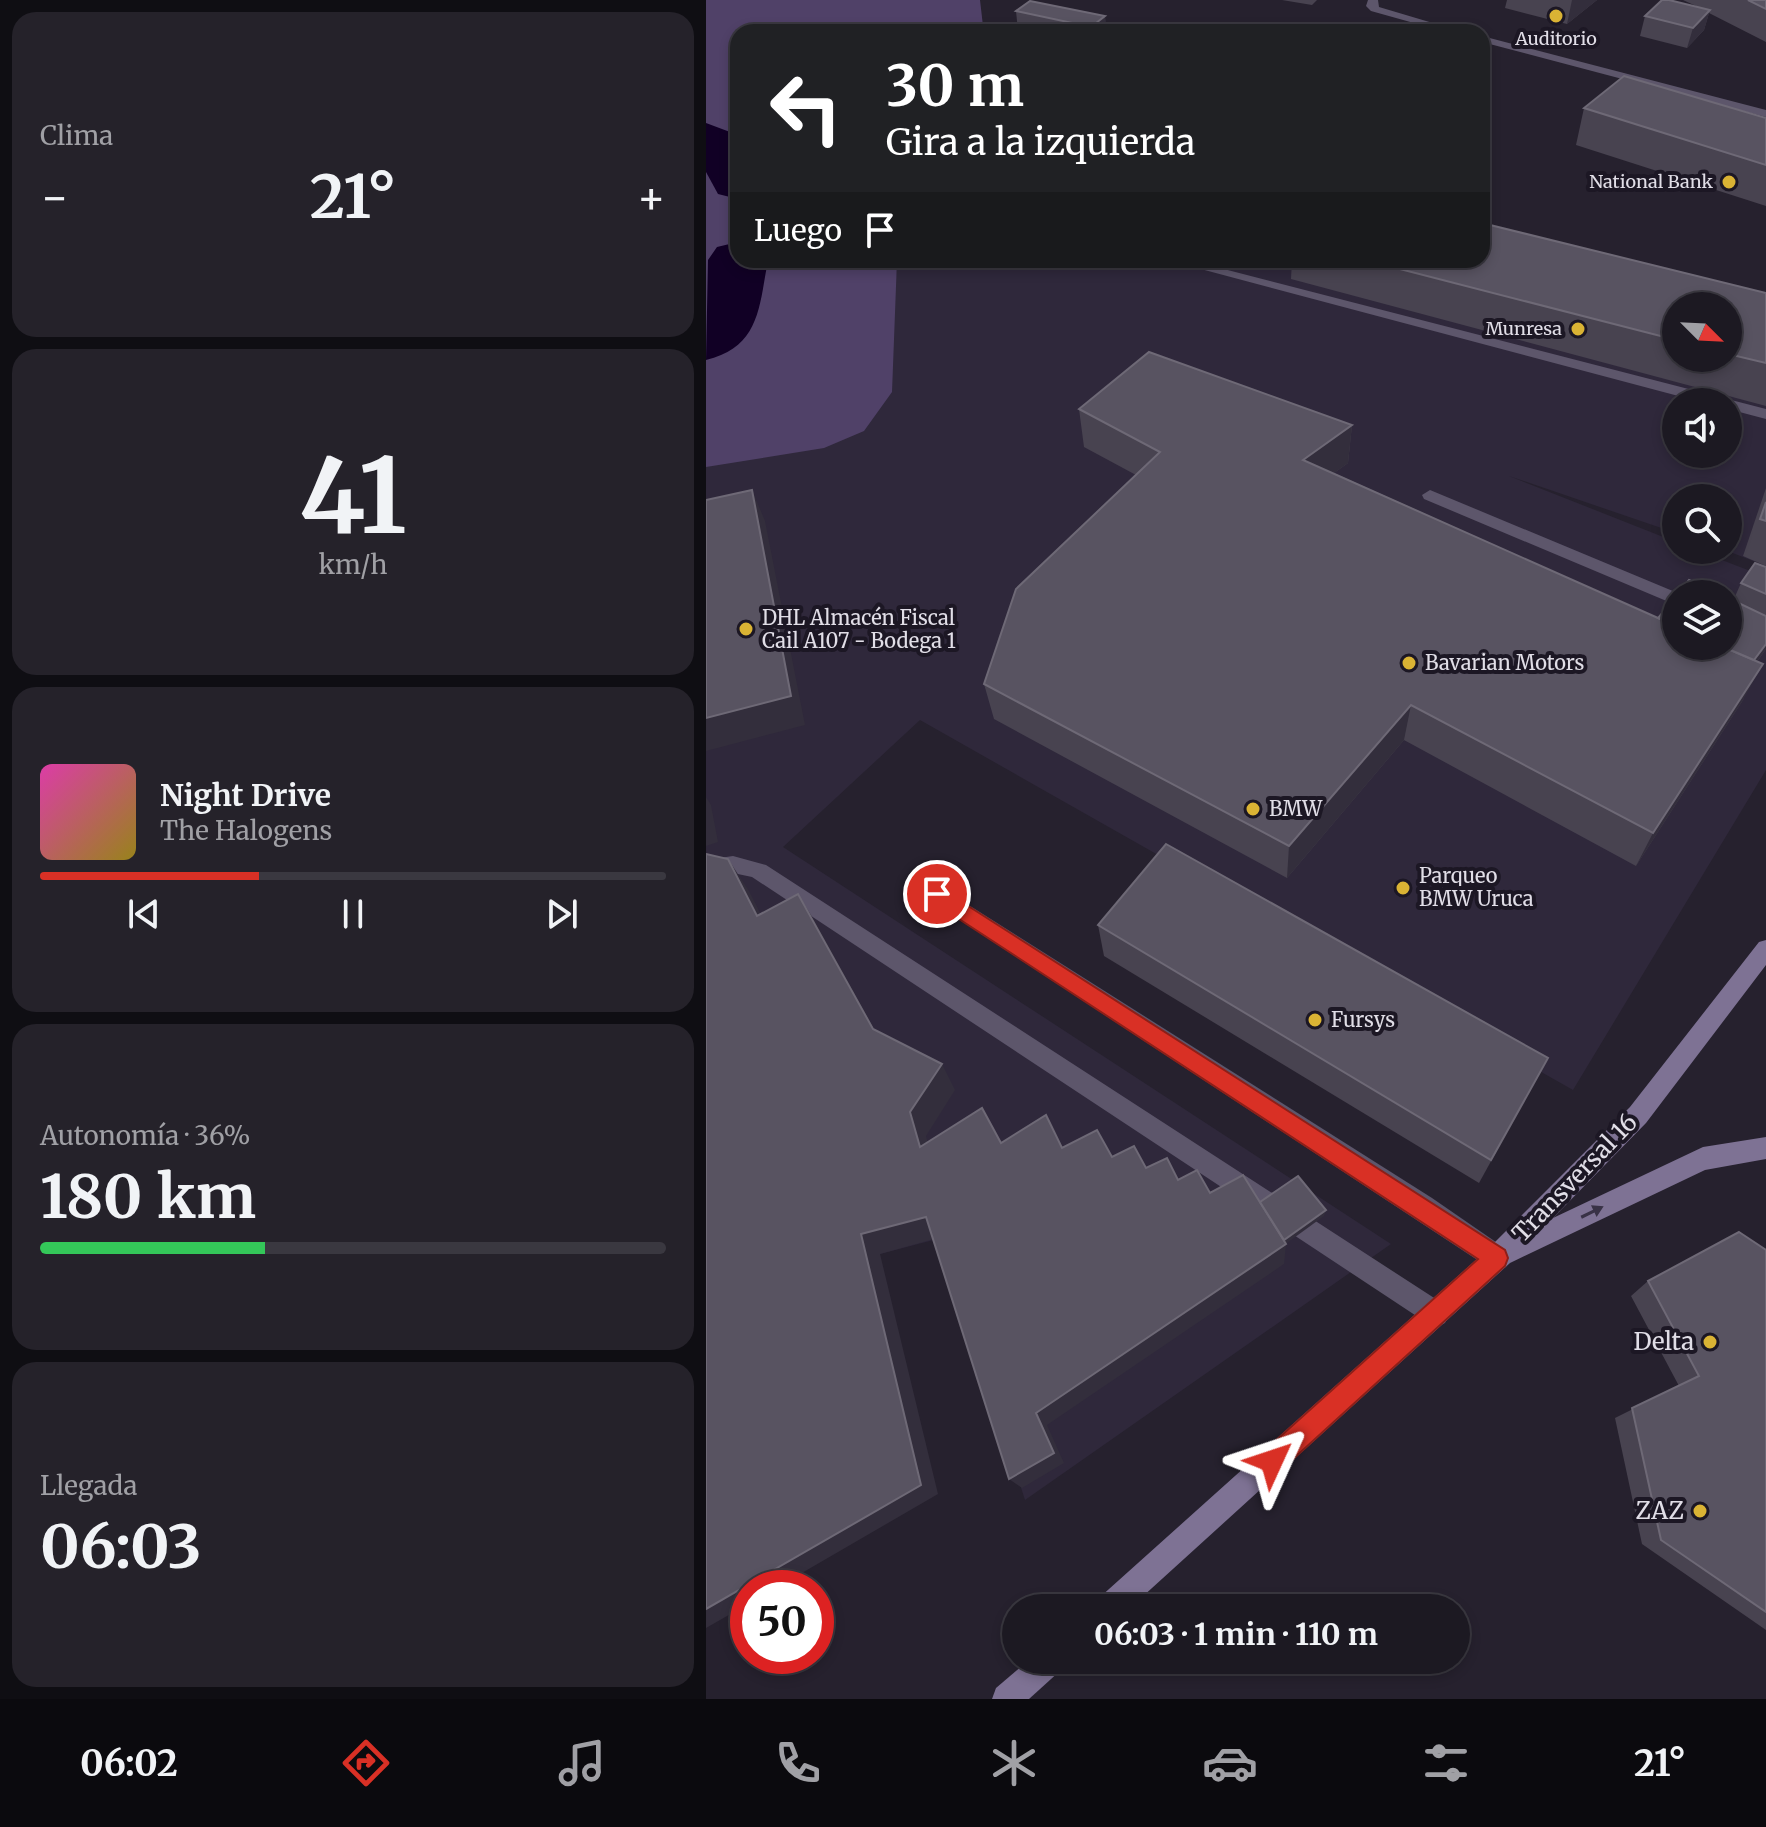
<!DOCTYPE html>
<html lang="es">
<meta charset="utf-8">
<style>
body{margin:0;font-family:Merriweather,serif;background:#25222a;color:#f1f3f6;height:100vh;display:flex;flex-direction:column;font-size:30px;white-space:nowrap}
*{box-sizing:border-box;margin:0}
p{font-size:26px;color:#a0a0a5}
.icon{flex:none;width:44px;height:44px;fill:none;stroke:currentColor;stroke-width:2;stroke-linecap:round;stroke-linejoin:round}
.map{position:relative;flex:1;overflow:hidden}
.side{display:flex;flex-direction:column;gap:12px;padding:12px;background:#0f0e13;width:706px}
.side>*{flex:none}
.hud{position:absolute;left:24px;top:24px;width:760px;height:244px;border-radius:24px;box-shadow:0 4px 12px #0003,0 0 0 2px #3a3840;background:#202124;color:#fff;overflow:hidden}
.needle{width:52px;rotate:114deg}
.tools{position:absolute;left:956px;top:292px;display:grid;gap:16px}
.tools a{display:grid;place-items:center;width:80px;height:80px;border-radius:50%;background:#1c1922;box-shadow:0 4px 12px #0003,0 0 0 2px #3a3840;font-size:40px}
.speed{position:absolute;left:24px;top:1570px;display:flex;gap:16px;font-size:40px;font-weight:700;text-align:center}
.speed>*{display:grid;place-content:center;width:104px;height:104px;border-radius:50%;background:#1c1922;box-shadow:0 4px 12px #0003,0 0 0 2px #3a3840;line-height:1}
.speed .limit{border:12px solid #d22;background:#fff;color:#111}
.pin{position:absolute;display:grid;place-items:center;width:68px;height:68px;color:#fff;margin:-34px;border:4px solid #fff;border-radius:50%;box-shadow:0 2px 8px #0007}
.me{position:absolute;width:88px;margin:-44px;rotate:48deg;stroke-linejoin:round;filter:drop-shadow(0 0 6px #0008)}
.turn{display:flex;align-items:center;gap:28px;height:168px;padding:0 24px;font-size:36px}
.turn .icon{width:104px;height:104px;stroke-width:2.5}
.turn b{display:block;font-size:56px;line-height:68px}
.then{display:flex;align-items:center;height:76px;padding:0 24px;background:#0003;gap:16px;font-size:30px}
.big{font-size:60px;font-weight:700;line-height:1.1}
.side .widget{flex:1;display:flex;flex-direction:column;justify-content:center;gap:12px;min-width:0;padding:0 28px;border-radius:24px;background:#25222a}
.side .dial{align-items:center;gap:0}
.dial b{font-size:104px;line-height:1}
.song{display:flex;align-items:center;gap:24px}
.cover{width:96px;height:96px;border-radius:12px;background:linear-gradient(135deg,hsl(320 70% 55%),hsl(50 70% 35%))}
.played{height:8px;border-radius:4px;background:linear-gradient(90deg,#d93025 35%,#3a3840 35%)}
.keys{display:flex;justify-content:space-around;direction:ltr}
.heat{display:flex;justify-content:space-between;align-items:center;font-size:44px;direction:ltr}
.charge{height:12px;border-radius:6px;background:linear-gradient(90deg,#34c759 36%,#3a3840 0)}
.trip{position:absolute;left:296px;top:1594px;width:468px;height:80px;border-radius:40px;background:#1c1922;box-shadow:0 4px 12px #0003,0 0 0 2px #3a3840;font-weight:700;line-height:80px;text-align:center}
.menu{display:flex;height:128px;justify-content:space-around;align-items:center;background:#0b0a0e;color:#a0a0a5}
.menu .icon{width:56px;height:56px}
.menu .on{color:#d93025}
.menu b{font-size:36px;color:#f1f3f6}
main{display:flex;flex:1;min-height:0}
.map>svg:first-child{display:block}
</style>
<main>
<section class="side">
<div class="widget"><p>Clima</p>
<div class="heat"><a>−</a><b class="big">21°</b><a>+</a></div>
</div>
<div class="widget dial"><b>41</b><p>km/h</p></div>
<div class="widget">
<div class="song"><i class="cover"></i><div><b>Night Drive</b><p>The Halogens</p></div></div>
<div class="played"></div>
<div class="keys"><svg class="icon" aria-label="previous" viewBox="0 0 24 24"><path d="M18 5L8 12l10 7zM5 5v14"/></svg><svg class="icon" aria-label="pause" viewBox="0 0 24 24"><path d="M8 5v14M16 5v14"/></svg><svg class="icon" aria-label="next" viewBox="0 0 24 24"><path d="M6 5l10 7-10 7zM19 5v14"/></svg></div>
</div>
<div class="widget"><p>Autonomía · 36%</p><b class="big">180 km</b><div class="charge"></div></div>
<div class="widget"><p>Llegada</p><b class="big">06:03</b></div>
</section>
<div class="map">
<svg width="1060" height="1699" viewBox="0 0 1060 1699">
<rect width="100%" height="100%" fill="#26212e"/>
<!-- built -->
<path fill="#2f283b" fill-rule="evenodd" d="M191 260H766L970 358H1022L1060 334V566L1019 550H1022V498H970V533L803 476 970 542V550H990L1060 577V770L867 1090 214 720 77 847 685 1244 319 1500 235 1238 174 1254 0 1235V372L189 289ZM970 402H1022V454H970ZM970 594H1022V646H970Z"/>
<!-- green -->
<path fill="#504168" d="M0 0H274L277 26 306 32H32V260H191L186 392 158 431 118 448 0 467Z"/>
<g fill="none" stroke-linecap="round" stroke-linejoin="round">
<!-- river -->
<g fill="#110025" fill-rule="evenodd">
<path d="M0 123 32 135V199L12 194 0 172Z"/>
<path d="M32 242V260H62C53 307 54 347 0 360L2 260 11 247Z"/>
</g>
<!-- service -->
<g fill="#5d566b" fill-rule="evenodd">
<path d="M662 0H672L673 7 757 32H740L665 11 660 6Z"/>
<path d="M776 36 1060 110V117L776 42Z"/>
<path d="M461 260H483L1060 409V419L1022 409V402H995Z"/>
<path d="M724 490 974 594H970V605L718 499 716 495Z"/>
<path d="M27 856 60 865 739 1305 743 1314 739 1323 730 1327 721 1323 46 877 27 873 0 876V860Z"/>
<path d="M231 885 726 1198 800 1249 803 1258 800 1267 791 1270 782 1267 224 900 221 894 224 888Z"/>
</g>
<!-- secondary -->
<g fill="#7e7294" fill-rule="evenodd">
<path d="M1060 940V965L940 1123 847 1218 997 1147 1060 1137V1159L999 1170 804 1263 424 1608H389L393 1598 782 1249 924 1107 1053 942Z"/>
<path d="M323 1660H360L355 1670 323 1699H286L290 1688Z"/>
</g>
</g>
<!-- wall -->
<g fill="#484350" fill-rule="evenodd">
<path d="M576 0H611L606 5Z"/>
<path d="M801 0H891L861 24 799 8Z"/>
<path d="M977 0H1060V42L1003 13 998 30 981 48 934 36 939 16 990 6Z"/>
<path d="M310 11 399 16 400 32 312 31Z"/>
<path d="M878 108 1060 118V206L870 145Z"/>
<path d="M586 260H776L1060 293V406L585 279ZM970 306H1022V358H970Z"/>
<path d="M373 409 646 425 642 463 628 473 952 618 1027 601 1035 583 1060 567V649L1051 662 1037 700 930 866 698 740 581 878 288 719 278 684 430 475 378 447Z"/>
<path d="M1060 488V566L1037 556Z"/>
<path d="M392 925 842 1058 773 1183 398 956Z"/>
<path d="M1060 1250V1630L936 1544 909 1418 973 1386 925 1296 942 1281Z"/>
</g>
<!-- shaded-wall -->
<g fill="#332e3c">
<path d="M866 0H891L861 24Z"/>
<path d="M1004 10 998 30 981 48 987 28Z"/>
<path d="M399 16 400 32H386L385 27Z"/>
<path d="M646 425 642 463 595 497 597 460Z"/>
<path d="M46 490 59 521 99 725 0 751V718Z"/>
<path d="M1060 644V649L1029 693 1040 672Z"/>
<path d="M1057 664 1037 700 930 866 947 833Z"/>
<path d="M705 705 698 740 581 878 583 846Z"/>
<path d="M0 797 5 805 12 842 0 846Z"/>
<path d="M22 859 43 891 71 946 51 916Z"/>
<path d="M92 894 111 925 183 1056 167 1029Z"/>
<path d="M236 1064 249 1090 220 1136 229 1170 214 1147 204 1112Z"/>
<path d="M620 1210 618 1216 570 1251V1245Z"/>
<path d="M220 1217 235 1237 174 1254 232 1494 70 1588H42V1604L0 1628V1609L155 1234Z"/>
<path d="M580 1244 578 1264 341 1425 358 1463 316 1488 303 1479 330 1413Z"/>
</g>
<!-- building -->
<g fill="#585361" stroke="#6e6976" stroke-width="2">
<path d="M956 0H963L1004 10 987 28 939 16Z"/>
<path d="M1042 0H1060V9Z"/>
<path d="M324 1 399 16 385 27 310 11Z"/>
<path d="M721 25 739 32H709Z"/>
<path d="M918 76 1060 118V165L878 108Z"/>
<path d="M776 223 1060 293V363L1022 354V306H970V340L659 260H776Z"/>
<path d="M443 352 646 425 597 460 970 626V646H1015L1057 664 947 833 705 705 583 846 278 684 310 589 454 452 373 409Z"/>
<path d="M46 490 85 696 0 718V500Z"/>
<path d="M1060 502V521L1054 519Z"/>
<path d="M1049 563 1060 567V594L1035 583Z"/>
<path d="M983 580 1013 594H971Z"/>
<path d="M970 596V626L952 618Z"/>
<path d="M1022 598 1060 616V644L1048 660 1015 646H1022Z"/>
<path d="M460 844 842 1058 785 1160 392 925Z"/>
<path d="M0 854 22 859 51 916 92 894 167 1029 236 1064 204 1112 214 1147 276 1108 295 1143 340 1115 356 1148 391 1130 406 1157 428 1146 440 1168 461 1158 472 1180 491 1170 504 1193 537 1175 580 1244 330 1413 348 1453 303 1479 220 1217 155 1234 215 1485 0 1609Z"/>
<path d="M592 1176 620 1210 578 1240 554 1202Z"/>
<path d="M1033 1232 1060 1250V1612L955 1540 926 1408 993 1376 942 1281Z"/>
</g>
<!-- one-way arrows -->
<defs><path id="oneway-solid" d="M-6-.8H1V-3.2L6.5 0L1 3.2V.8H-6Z" transform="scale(2)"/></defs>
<use fill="#393246" href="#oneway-solid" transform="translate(886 1212) rotate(-26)"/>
<!-- route -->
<path fill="#d93025" stroke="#8d1f18" stroke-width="2" d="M231 886 799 1250 802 1258 799 1266 575 1470 566 1473 557 1470 554 1461 557 1452 772 1259 224 900 221 894 224 889Z"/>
<!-- markers -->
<g fill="#dab334" stroke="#1c1724" stroke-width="3">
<circle cx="850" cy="16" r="8"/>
<circle cx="1023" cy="182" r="8"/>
<circle cx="872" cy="329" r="8"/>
<circle cx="40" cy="629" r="8"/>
<circle cx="703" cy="663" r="8"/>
<circle cx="547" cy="809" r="8"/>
<circle cx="697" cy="888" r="8"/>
<circle cx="609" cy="1020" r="8"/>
<circle cx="1004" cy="1342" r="8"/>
<circle cx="994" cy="1511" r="8"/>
</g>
<g text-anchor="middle" stroke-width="8" stroke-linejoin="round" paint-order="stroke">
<!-- far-poi labels -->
<g font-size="18" fill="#e1dee7" stroke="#1c1724" text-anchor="end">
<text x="850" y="45" text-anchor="middle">Auditorio</text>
<text x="1007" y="188">National Bank</text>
<text x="856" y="335">Munresa</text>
</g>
<!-- poi labels -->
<g font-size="20" fill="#e1dee7" stroke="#1c1724" text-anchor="start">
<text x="56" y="625">DHL Almacén Fiscal<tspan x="56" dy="23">Cail A107 - Bodega 1</tspan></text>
<text x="719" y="670">Bavarian Motors</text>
<text x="563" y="816">BMW</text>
<text x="713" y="883">Parqueo<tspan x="713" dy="23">BMW Uruca</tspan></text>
<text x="625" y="1027">Fursys</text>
</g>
<!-- near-street labels -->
<g font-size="24" fill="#e1dee7" stroke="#1c1724">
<text transform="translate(869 1178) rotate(-46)" y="8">Transversal 16</text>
</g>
<!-- near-poi labels -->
<g font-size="24" fill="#e1dee7" stroke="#1c1724" text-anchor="end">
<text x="988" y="1350">Delta</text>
<text x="978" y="1519">ZAZ</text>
</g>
</g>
</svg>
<div class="tools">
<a><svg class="needle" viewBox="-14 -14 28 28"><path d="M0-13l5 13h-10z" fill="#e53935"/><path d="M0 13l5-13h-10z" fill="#a0a0a5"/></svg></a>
<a><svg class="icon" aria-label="sound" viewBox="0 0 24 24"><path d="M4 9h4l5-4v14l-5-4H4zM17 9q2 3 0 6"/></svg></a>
<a><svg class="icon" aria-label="search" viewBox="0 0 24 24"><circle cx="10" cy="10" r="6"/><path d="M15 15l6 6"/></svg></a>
<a><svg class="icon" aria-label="layers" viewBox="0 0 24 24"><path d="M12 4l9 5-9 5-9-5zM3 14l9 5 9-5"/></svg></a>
</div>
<div class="speed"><div class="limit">50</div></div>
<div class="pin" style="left:231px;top:894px;background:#d93025"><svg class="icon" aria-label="arrive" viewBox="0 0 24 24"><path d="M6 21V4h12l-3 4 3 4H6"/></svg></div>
<svg class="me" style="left:566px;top:1461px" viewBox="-20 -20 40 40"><path d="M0-17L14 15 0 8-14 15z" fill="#d93025" stroke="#fff" stroke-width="4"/></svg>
<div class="trip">06:03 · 1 min · 110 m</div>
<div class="hud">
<div class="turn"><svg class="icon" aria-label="left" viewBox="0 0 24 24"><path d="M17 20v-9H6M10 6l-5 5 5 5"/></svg><div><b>30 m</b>Gira a la izquierda</div></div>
<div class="then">Luego<svg class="icon" aria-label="arrive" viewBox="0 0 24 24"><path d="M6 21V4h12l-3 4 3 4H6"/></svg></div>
</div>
</div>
</main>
<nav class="menu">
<b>06:02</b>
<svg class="icon on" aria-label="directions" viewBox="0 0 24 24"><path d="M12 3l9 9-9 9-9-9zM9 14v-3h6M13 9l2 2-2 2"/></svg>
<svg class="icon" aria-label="music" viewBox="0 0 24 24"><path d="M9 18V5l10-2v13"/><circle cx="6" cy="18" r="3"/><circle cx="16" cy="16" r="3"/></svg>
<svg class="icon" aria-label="phone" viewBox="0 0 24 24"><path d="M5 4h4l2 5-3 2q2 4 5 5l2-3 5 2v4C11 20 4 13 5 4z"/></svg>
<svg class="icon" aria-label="climate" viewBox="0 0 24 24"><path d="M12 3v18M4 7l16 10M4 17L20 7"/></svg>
<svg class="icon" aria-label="car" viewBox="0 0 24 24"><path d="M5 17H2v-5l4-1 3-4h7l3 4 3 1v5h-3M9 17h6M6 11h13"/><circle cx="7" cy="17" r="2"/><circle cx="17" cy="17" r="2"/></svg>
<svg class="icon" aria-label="filters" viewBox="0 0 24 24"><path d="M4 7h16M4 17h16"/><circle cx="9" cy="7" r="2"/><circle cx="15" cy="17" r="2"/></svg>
<b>21°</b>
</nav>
